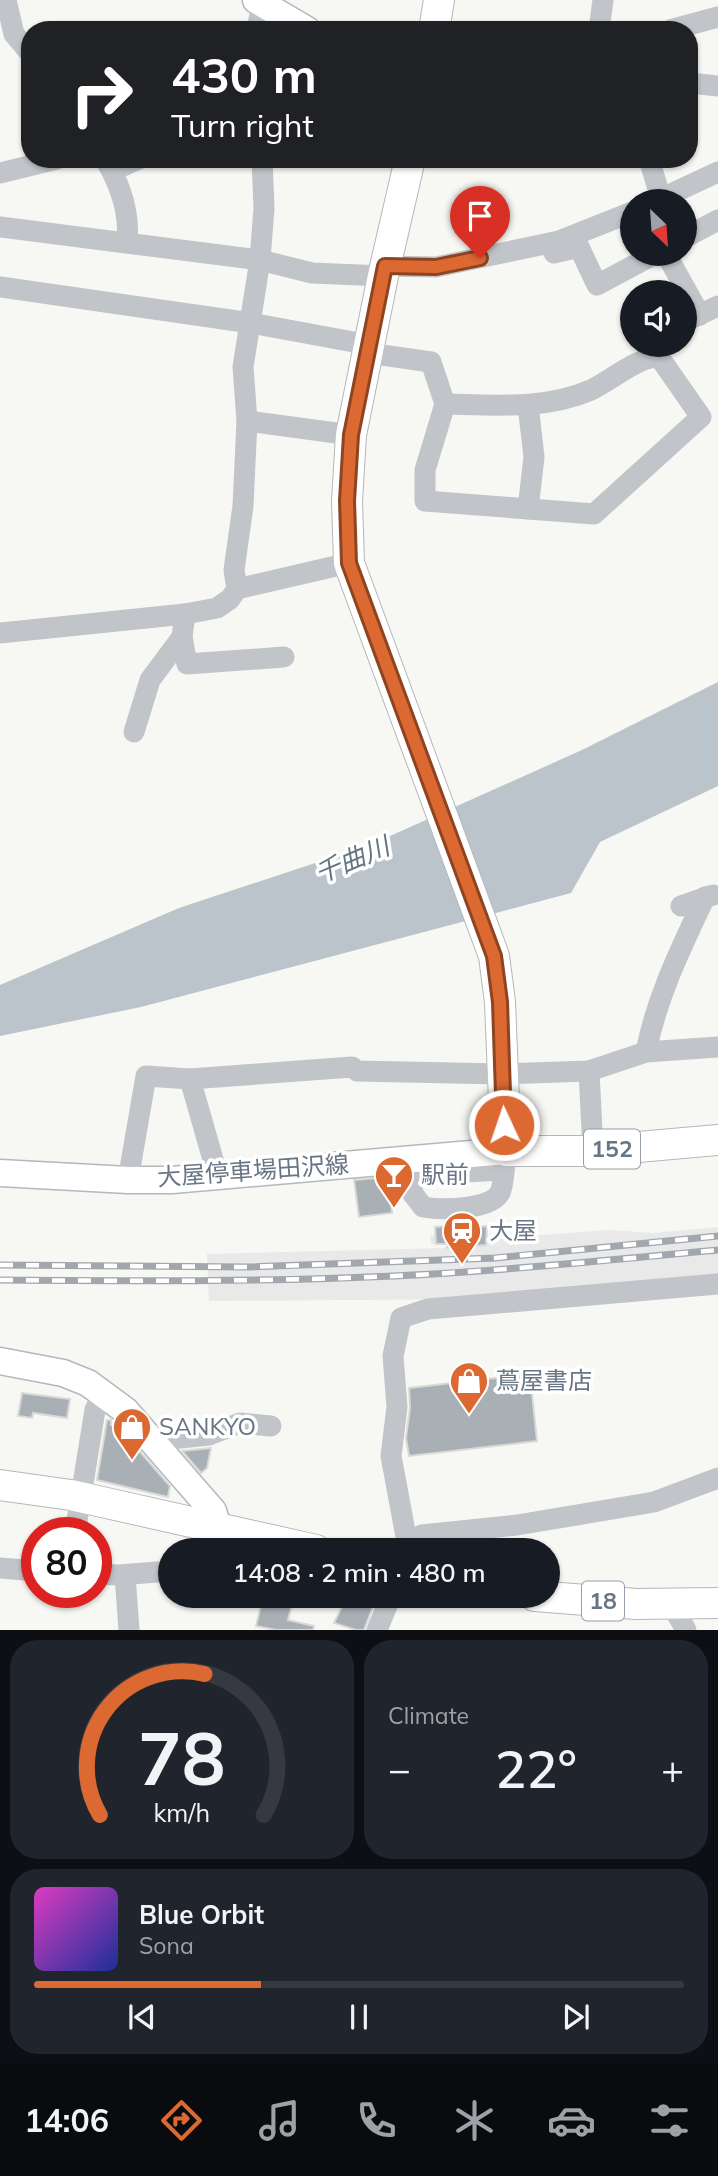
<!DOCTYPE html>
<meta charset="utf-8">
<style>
body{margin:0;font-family:Mulish,"Noto Sans JP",sans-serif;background:#20242c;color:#f1f3f6;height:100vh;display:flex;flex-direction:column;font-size:26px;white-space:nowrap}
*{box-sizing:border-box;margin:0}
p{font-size:23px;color:#9ea1a6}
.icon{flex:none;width:38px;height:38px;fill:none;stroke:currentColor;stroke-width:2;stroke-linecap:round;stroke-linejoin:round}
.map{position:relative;height:1630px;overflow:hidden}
.panel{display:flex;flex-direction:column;gap:10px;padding:10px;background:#0d0f14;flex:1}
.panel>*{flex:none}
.guide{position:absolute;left:21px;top:21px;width:677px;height:147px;border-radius:28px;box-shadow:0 2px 5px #0004;background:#202124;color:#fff;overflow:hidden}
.needle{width:46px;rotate:155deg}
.buttons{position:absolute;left:620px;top:189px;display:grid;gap:14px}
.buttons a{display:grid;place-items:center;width:77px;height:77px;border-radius:50%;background:#171b24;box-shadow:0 2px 5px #0004;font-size:35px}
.speed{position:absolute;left:21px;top:1517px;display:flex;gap:14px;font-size:35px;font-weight:700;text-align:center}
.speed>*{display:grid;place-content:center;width:91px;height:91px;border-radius:50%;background:#171b24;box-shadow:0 2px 5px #0004;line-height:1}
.speed .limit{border:10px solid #d22;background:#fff;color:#111}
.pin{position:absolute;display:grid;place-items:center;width:60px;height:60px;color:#fff;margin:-72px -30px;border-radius:50% 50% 50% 0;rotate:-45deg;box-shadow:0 0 7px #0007}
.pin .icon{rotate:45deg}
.me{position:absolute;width:77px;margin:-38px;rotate:357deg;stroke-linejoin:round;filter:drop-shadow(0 0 5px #0008)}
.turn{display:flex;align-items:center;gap:24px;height:147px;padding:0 35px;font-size:32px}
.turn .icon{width:91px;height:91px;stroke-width:2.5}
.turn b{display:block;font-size:49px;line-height:60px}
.big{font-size:52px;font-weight:600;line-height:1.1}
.panel .widget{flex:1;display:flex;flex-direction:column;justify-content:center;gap:10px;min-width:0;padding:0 24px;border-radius:28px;background:#20242c}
.panel .dial{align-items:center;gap:0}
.dial svg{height:182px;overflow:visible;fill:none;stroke:#363941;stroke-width:7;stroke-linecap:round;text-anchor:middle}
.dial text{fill:#f1f3f6;stroke:none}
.song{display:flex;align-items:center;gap:21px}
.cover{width:84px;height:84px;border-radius:10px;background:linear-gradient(135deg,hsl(310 70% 55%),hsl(230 70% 35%))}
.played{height:7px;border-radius:4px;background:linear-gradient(90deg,#db6931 35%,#363941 35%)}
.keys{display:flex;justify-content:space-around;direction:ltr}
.heat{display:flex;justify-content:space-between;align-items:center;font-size:38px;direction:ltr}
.panel .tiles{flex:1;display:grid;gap:10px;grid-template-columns:1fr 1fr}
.widget:last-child{grid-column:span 2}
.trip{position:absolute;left:158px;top:1538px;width:402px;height:70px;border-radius:35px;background:#171b24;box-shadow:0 2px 5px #0004;font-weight:600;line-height:70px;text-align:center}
.dock{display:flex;height:112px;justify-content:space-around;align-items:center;background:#090b0e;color:#9ea1a6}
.dock .icon{width:49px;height:49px}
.dock .current{color:#db6931}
.dock b{font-size:32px;color:#f1f3f6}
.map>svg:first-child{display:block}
</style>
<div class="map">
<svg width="718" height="1630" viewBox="0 0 718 1630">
<rect width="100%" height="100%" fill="#f7f7f4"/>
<!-- built -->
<path fill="#e8e9e8" d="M469 1224H475V1227L487 1226 488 1239 610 1230 653 1233 718 1227V1282L476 1299 209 1301 207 1254 447 1248V1244H431L430 1236 436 1235 435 1227 446 1226 447 1230 469 1227Z"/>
<!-- water -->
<path fill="#bbc4ca" d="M718 682V786L600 842 571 893 141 1007 0 1036V985L179 908 370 845 582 750Z"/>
<!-- building -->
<g fill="#a8afb5" stroke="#d9d9d7" stroke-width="2">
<path d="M388 1177 392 1213 359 1217 354 1180Z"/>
<path d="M446 1226V1228L487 1226 486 1245 447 1248V1244H436L435 1227Z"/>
<path d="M530 1374 537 1441 409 1456 406 1438 410 1408 409 1388Z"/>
<path d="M22 1393 70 1399 67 1418 33 1413 32 1418 18 1416Z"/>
<path d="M107 1420H111V1425H117L120 1428V1434L127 1436 126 1446H135L170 1486 168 1497 97 1480Z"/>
<path d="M211 1448 207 1468 201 1473 182 1451Z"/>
<path d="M263 1596H294L288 1620 314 1626 313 1630H276L256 1626Z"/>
<path d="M347 1596H377L364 1630H356L334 1623Z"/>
</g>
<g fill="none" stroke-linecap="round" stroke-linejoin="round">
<!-- major casing -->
<g stroke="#b4b8bc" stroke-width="29">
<g id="major">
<path d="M256 0 307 30"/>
<path d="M0 1173 128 1180H172L506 1151"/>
<path d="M0 1361 63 1373 88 1383 126 1411 213 1511 219 1529"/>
</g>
</g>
<!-- highway casing -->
<g stroke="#b4b7bb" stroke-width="32">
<g id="highway">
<path d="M434 30 439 0"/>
<path d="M410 159 383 276 351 435 347 501 349 563 494 956 500 1002 506 1151H593L718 1140"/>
<path d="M0 1485 71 1495 316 1550"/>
<path d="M535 1596 636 1604 718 1603"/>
</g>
</g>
<!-- minor -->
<g stroke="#c1c4c8" stroke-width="21">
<path d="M6 0 14 34 30 53"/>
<path d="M257 30 262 4 261 0"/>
<path d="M599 30 603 0"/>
<path d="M670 30 718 17"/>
<path d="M690 83 718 86"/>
<path d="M105 159C120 184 130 213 127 242"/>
<path d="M649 159 661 199"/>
<path d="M112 171 139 159"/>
<path d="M0 173 57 159"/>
<path d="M656 201 718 172"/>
<path d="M0 227 260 260 312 273 383 276"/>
<path d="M684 238 718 220"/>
<path d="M554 253 579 247 597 285 655 254"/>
<path d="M666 254 700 315"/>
<path d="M385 266 436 267 559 241 632 212"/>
<path d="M0 287 251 323 370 345"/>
<path d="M684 322 718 306"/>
<path d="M368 353 431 362 445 404C494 405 545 410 591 390 612 380 632 361 655 357L662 361 701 417 594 514 425 501V470L445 404"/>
<path d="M247 421 351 435"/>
<path d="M528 509 534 457 528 405"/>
<path d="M237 589 234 570 243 506 247 421 243 367 260 260 264 208 262 159"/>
<path d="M0 633 185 614 217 608 230 599 237 589 349 563"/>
<path d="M182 637 187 664 284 657"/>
<path d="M134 732 150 680 182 637 185 614"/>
<path d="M681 906 713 895"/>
<path d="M646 1052C657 996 681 948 705 897"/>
<path d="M589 1071 593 1151"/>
<path d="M190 1079 218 1177"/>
<path d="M409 1158 413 1194 423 1207C440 1210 495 1211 501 1190 505 1178 504 1163 506 1151"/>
<path d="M410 1175 503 1170"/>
<path d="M128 1180 146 1076 190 1079 352 1067 357 1071 502 1074 589 1071 646 1052 718 1047"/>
<path d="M151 1441 209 1435 240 1423 271 1426"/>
<path d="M75 1533 95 1410 103 1394"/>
<path d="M407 1542 391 1456 397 1407 393 1356 401 1318 428 1309 718 1284"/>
<path d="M406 1550 407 1542 422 1535 517 1525 654 1502 718 1478"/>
<path d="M0 1568 37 1571"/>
<path d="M96 1574 119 1575 170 1571"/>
<path d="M125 1575 129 1630"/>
<path d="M671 1604 686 1630"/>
<path d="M377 1630 391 1596"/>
</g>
<!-- major -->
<use href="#major" stroke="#fff" stroke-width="26"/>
<!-- highway -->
<use href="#highway" stroke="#fff" stroke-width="30"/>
<!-- rail casing -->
<g stroke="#a2a7ad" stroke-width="7">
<g id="rail">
<path d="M0 1265 249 1267 495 1258 718 1236"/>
<path d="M0 1280C131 1281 263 1282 394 1276 502 1271 610 1260 718 1250"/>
</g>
</g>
<!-- rail -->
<use href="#rail" stroke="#fff" stroke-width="4.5" stroke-dasharray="13" stroke-linecap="butt"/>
</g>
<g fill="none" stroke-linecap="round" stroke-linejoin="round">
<!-- route casing -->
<g stroke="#8e4420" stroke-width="18">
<path id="route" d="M480 258 436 267 385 266 351 435 347 501 349 563 494 956 500 1002 504 1125"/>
</g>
<!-- route -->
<use href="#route" stroke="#db6931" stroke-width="12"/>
</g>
<!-- icons -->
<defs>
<g id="bar-pin" transform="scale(2.0125)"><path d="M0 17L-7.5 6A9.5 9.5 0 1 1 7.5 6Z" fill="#db6931" stroke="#fff"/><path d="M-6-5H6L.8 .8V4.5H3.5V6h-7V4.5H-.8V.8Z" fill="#fff"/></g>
<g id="station-pin" transform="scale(2.0125)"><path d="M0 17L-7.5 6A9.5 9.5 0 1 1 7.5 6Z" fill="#db6931" stroke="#fff"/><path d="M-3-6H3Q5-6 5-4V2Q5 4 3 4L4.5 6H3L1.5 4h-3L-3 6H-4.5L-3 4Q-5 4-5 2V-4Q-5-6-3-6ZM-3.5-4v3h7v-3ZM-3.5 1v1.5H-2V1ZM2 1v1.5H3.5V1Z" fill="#fff"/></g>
<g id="shop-pin" transform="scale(2.0125)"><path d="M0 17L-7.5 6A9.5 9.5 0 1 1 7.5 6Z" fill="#db6931" stroke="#fff"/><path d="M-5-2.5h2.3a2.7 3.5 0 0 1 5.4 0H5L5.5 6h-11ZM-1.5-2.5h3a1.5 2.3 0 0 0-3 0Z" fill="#fff"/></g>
</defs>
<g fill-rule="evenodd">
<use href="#bar-pin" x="394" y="1175"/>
<use href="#station-pin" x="462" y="1231"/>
<use href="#shop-pin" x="469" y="1381"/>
<use href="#shop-pin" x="132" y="1427"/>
</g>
<g text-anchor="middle" stroke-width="7" stroke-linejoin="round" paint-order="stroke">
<!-- shield labels -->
<g fill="#fff" stroke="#959ea9" stroke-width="2">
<rect x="584" y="1129.5" width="56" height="39" rx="5"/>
<rect x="582" y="1581.5" width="42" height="39" rx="5"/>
</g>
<g font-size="23" font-weight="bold" fill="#687584">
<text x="612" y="1157">152</text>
<text x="603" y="1609">18</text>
</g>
<!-- street labels -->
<g font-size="24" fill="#687584" stroke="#fff">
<text transform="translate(253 1171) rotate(-4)" y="8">大屋停車場田沢線</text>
</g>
<!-- poi labels -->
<g font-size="24" fill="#687584" stroke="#fff" text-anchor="start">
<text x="421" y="1183">駅前</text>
<text x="489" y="1239">大屋</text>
<text x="496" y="1389">蔦屋書店</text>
<text x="159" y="1435">SANKYO</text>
</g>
<!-- water labels -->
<g font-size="26" font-style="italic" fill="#63757f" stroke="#fff">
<text transform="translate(352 860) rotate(-23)" y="9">千曲川</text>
</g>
</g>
</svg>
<div class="buttons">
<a><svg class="needle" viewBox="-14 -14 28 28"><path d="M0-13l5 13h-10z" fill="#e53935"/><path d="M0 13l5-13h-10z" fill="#9ea1a6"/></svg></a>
<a><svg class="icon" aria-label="sound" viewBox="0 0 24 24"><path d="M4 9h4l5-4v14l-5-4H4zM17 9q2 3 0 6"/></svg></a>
</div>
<div class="speed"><div class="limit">80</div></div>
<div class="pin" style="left:480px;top:258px;background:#d93025"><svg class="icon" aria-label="arrive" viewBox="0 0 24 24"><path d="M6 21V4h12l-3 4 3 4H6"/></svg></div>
<svg class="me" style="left:504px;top:1125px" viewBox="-20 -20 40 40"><circle r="17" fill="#db6931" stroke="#fff" stroke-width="3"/><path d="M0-11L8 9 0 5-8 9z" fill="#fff"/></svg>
<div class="trip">14:08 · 2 min · 480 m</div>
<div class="guide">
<div class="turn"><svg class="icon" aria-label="right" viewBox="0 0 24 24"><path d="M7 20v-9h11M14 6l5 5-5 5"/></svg><div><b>430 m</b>Turn right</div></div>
</div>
</div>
<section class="panel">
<div class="tiles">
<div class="widget dial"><svg viewBox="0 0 100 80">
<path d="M14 69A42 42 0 1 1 86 69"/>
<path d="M14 69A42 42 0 0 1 60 7" stroke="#db6931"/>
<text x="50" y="56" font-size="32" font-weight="700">78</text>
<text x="50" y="72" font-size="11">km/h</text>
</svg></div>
<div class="widget"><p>Climate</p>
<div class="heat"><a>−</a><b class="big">22°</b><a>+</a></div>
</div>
<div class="widget">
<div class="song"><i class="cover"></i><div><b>Blue Orbit</b><p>Sona</p></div></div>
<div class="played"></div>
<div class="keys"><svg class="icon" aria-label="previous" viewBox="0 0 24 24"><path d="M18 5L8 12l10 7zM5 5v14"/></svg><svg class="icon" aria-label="pause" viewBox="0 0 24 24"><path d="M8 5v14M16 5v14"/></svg><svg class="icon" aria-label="next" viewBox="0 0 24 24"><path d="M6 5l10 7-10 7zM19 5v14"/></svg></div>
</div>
</div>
</section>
<nav class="dock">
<b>14:06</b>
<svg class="icon current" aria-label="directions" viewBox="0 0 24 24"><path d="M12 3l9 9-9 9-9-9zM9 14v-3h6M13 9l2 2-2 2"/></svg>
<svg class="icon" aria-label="music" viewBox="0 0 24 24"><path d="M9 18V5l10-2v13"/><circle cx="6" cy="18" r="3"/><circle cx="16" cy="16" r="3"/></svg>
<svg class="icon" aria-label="phone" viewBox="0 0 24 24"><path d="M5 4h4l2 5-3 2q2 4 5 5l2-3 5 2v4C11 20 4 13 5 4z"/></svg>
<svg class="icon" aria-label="climate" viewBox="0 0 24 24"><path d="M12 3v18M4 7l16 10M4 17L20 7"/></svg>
<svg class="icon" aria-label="car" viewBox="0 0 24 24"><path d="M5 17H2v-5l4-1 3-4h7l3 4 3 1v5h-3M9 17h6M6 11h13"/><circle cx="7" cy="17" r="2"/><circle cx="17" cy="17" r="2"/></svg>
<svg class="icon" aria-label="filters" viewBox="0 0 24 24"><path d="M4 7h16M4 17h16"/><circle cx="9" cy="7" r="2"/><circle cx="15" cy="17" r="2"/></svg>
</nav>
